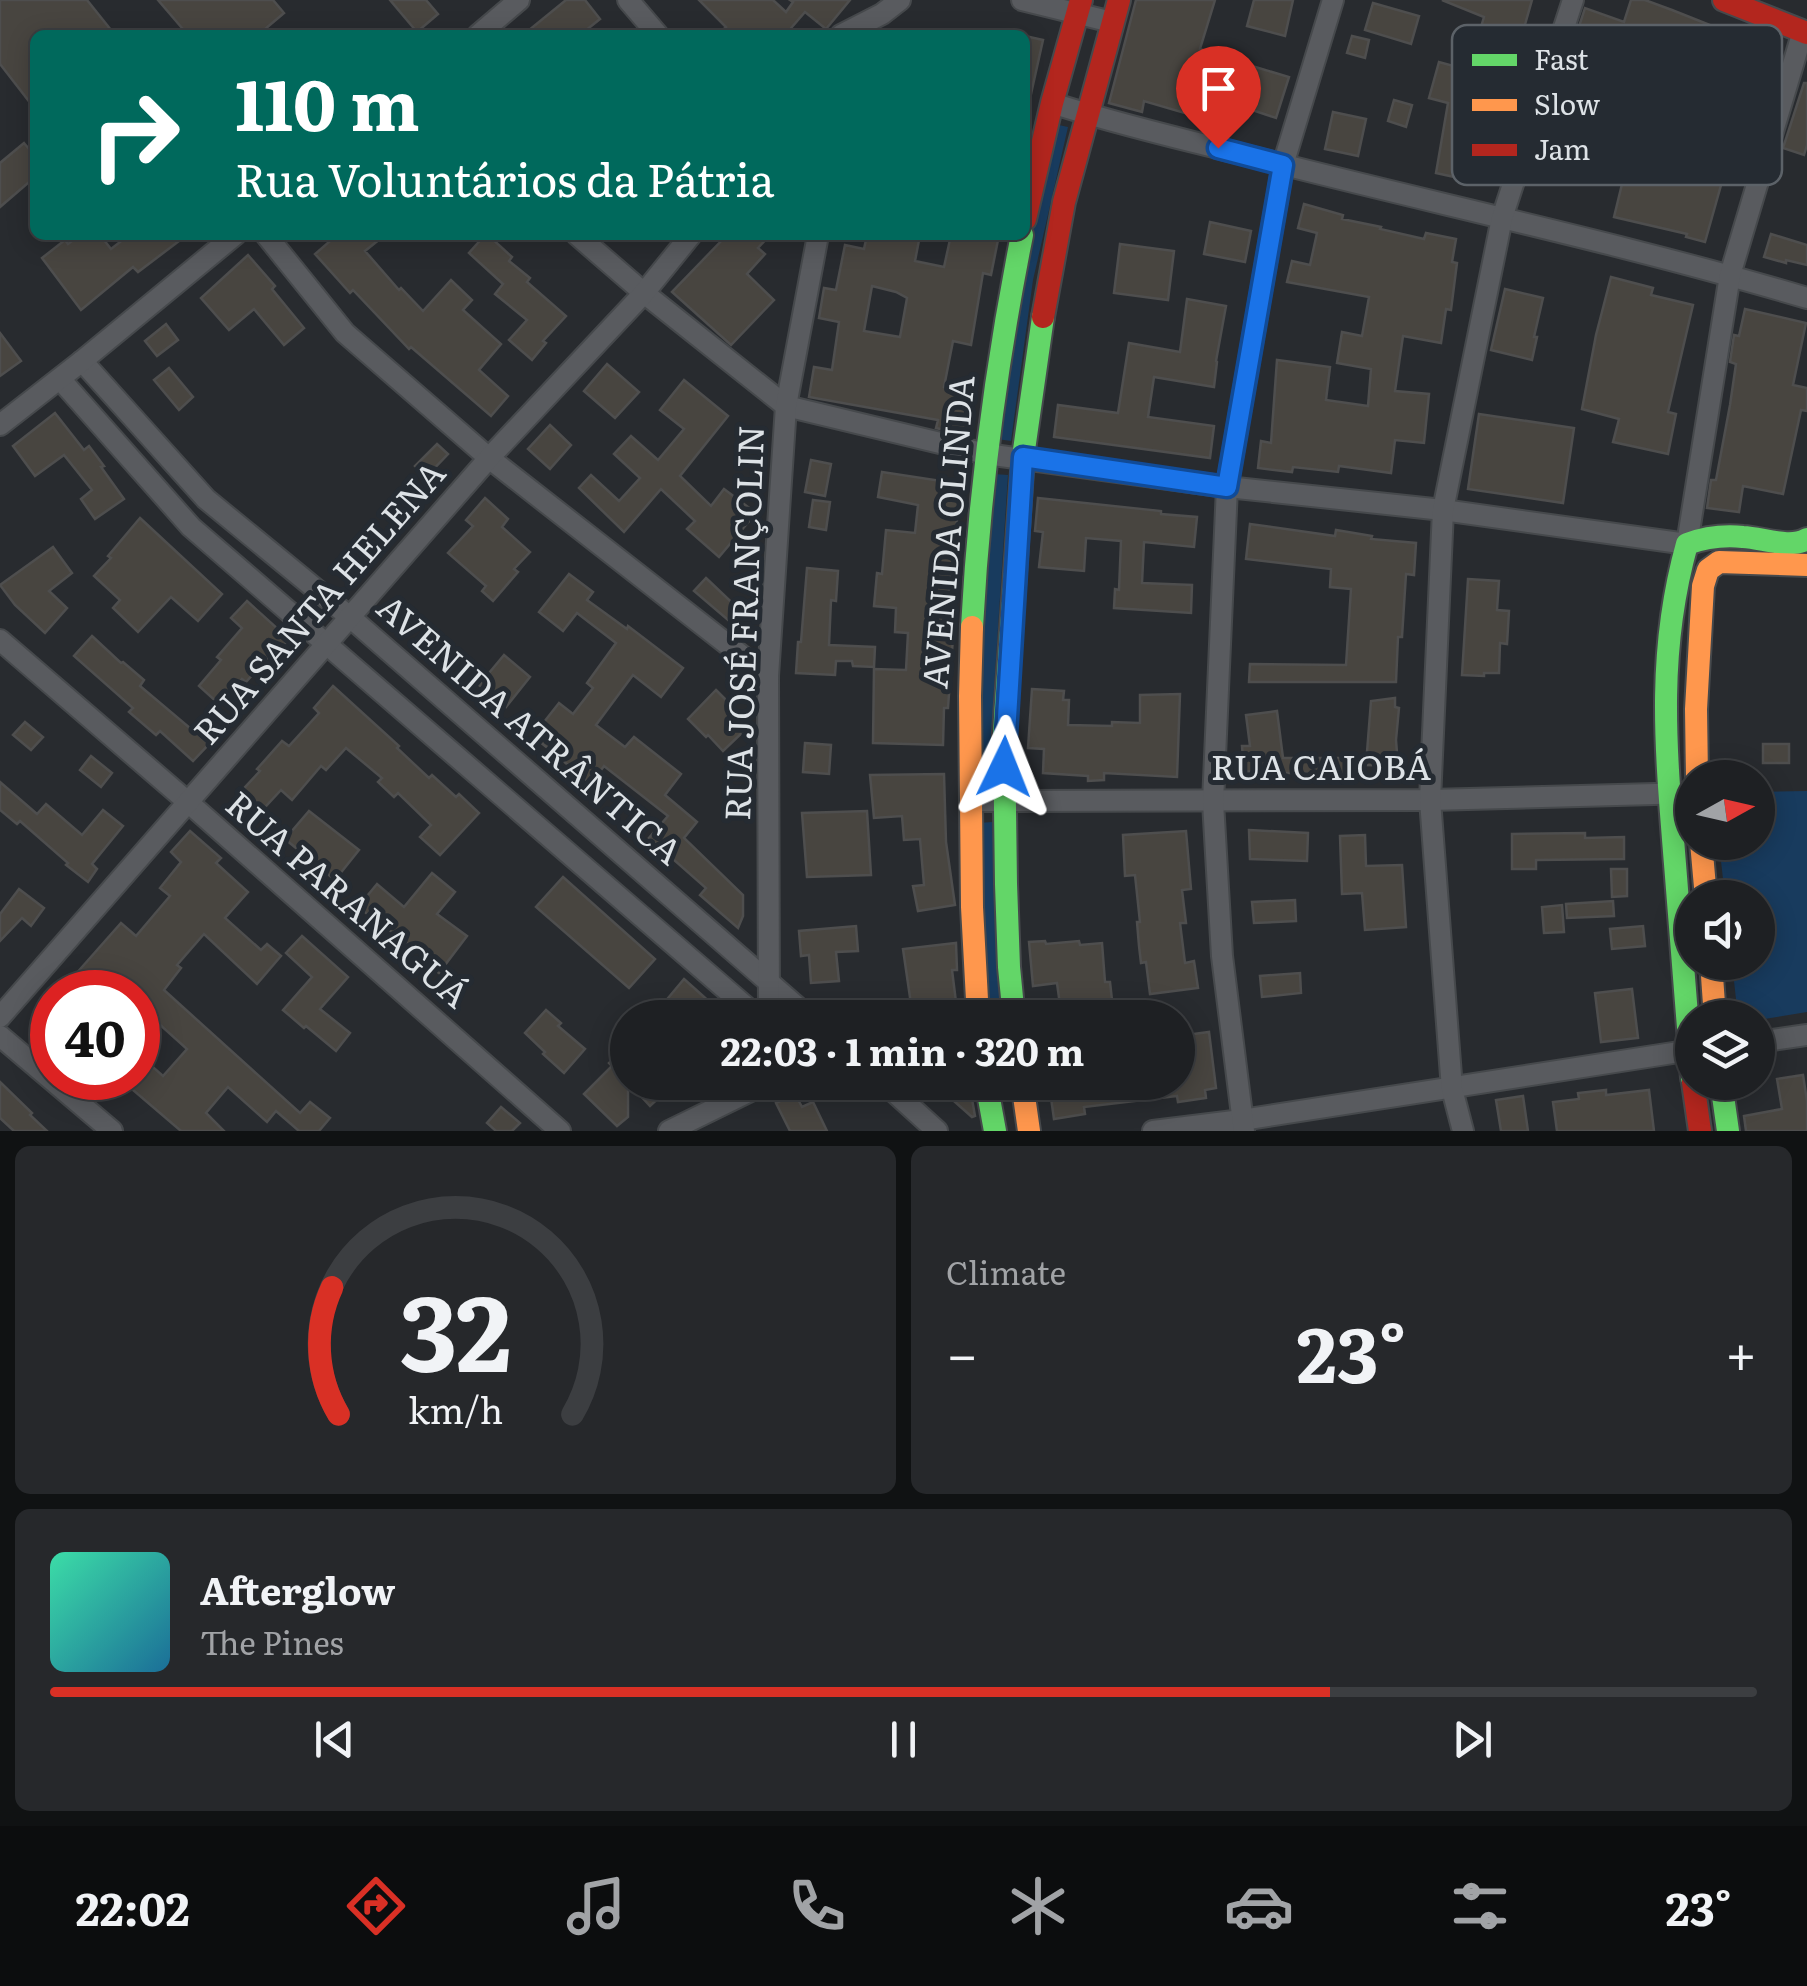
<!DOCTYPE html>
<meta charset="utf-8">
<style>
body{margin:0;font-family:Literata,serif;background:#26282b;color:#f1f3f6;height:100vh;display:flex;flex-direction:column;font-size:38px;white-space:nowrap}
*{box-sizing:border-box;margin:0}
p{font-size:32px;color:#a1a3a6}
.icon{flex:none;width:55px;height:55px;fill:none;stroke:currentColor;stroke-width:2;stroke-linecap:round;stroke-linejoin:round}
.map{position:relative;height:1131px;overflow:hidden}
.drawer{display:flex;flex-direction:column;gap:15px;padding:15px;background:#101213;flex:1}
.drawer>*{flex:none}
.banner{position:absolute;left:30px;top:30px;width:1000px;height:210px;border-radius:15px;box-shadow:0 5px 25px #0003,0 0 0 2px #3c3e41;background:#00695c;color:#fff;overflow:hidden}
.needle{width:65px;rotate:82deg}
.tools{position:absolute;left:1675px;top:760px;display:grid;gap:20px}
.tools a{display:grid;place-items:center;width:100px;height:100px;border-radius:50%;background:#1e2023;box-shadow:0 5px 25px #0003,0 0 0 2px #3c3e41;font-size:50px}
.speed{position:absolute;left:30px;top:970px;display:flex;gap:20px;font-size:50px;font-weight:700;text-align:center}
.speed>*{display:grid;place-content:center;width:130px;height:130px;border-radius:50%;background:#1e2023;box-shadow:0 5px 25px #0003,0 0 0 2px #3c3e41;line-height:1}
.speed .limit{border:15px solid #d22;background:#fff;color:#111}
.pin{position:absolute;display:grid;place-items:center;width:85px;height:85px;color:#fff;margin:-102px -42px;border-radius:50% 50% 50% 0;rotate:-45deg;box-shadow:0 0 10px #0007}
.pin .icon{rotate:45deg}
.me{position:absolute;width:110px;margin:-55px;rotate:2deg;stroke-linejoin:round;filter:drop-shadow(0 0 8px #0008)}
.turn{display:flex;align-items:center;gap:35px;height:210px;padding:0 40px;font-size:45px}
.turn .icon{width:130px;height:130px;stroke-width:2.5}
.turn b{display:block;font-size:70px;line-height:85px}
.big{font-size:75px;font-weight:700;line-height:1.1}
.drawer .tile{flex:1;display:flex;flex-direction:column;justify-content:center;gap:15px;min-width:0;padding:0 35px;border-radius:15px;background:#26282b}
.drawer .dial{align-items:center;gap:0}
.dial svg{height:260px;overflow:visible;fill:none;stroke:#3c3e41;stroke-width:7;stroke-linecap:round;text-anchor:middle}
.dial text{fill:#f1f3f6;stroke:none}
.song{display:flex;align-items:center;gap:30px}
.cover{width:120px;height:120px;border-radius:15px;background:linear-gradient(135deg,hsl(160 70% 55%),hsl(200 70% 35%))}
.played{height:10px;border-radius:5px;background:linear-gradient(90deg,#d93025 75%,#3c3e41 75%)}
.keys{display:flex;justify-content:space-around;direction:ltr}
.heat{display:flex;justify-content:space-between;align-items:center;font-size:55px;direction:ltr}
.drawer .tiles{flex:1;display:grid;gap:15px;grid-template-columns:1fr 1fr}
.tile:last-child{grid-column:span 2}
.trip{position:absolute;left:610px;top:1000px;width:585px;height:100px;border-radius:50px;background:#1e2023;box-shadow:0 5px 25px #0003,0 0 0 2px #3c3e41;font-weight:700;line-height:100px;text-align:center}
.menu{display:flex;height:160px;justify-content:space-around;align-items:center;background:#0c0d0e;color:#a1a3a6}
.menu .icon{width:70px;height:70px}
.menu .active{color:#d93025}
.menu b{font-size:45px;color:#f1f3f6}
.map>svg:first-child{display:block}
</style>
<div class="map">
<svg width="1807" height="1131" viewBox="0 0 1807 1131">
<rect width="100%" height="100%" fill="#282b2f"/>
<!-- green -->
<g fill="#183b5e">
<path d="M1054 124 1068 127 1033 280 1011 441 997 439 1021 277Z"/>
<path d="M994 474 1008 475 993 704 994 791H980L978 703Z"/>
<path d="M1807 791V1012L1758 1020V1018L1738 1017 1732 963 1758 962V898L1725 897 1719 843 1758 842V792Z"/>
<path d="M992 822 1004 1017H989L979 823Z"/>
</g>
<!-- building -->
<g fill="#484540" stroke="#4e4e4e" stroke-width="2.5" fill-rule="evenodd">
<path d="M0 0H87L115 35H35V109L0 64Z"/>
<path d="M158 0H273L284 13 258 35H188Z"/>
<path d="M390 0H426L438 14 417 32Z"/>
<path d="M566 0H585L600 19 580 35H523Z"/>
<path d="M699 0H773L786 12 793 2 790 0H850L826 29 805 12 785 35H718L726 27Z"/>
<path d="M1136 0H1215L1200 49 1203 50 1192 90 1235 102 1229 126 1144 101 1142 112 1109 103Z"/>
<path d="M1254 0H1293L1285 36 1247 26Z"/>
<path d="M1442 0H1532L1520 42 1513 40 1500 81 1521 86 1512 121 1490 116 1481 149 1484 150 1477 182 1436 173 1448 103 1429 98 1439 62 1468 70 1484 17Z"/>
<path d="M1631 0H1645L1672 10 1725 31 1723 38 1773 56 1737 160 1729 157 1705 242 1686 237 1687 234 1614 217 1622 184 1548 161 1557 131 1618 150 1613 164 1658 176 1659 168 1700 174 1716 127 1705 124 1717 88 1653 63 1636 111 1598 97 1606 73 1568 60 1585 8 1624 22Z"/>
<path d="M1373 3 1419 16 1411 44 1365 30Z"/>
<path d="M1025 36 1043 40 1031 94 1025 93Z"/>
<path d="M1352 36 1369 40 1365 58 1347 53Z"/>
<path d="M1252 66 1289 77 1276 118 1240 106Z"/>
<path d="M1804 83H1807V145L1804 155 1783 148Z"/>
<path d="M1394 100 1412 105 1406 127 1388 121Z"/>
<path d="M1333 112 1366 119 1358 156 1325 149Z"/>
<path d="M24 143 35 156V177L0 207V163Z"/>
<path d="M1304 204 1343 215 1342 219 1381 227 1380 229 1424 239 1426 233 1456 239 1452 262 1457 263 1451 310 1446 309 1441 343 1403 336 1395 391 1429 394 1424 443 1395 440 1391 473 1339 466 1338 472 1293 467 1292 472 1258 468 1261 441 1271 443 1277 360 1330 367 1326 400 1368 406 1371 369 1337 363 1342 332 1362 336 1369 297 1287 282 1292 261 1310 265 1317 233 1298 228Z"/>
<path d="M1210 222 1251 231 1245 262 1204 254Z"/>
<path d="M1771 234 1807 245V265L1786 260V263L1764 257Z"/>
<path d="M80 235H100L111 249 129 235H187L138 272 133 267 81 310 42 258 65 240 68 244Z"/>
<path d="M337 235H385L365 251 399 290 401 288 423 311 451 280 472 300 463 310 501 344 479 370 508 396 491 416 411 347 409 349 353 290 350 293 315 254Z"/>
<path d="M485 235H488L512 257 509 261 530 278 527 282 566 316 543 341 546 343 532 360 509 340 527 320 495 294 503 284 469 253Z"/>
<path d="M727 235H770L758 248 765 254 747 274 774 300 731 345 672 292Z"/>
<path d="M867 235H920L915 261 944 267 951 235H999L991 275 983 273 971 345 953 341 944 387 975 394 966 435 936 428 938 420 809 397 814 367 832 370 839 322 819 318 824 288 836 290 845 245 864 249ZM872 286 896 292 907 298 900 337 864 331Z"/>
<path d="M1120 244 1174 251 1168 300 1114 293Z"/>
<path d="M248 255 275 286 272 289 304 328 284 345 254 309 229 330 201 298Z"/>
<path d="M1611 277 1653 288 1651 295 1693 305 1668 412 1676 414 1668 454 1613 442 1619 419 1582 409 1596 335Z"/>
<path d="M1505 289 1543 298 1534 337H1537L1532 360 1491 350Z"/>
<path d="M1187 299 1226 306 1216 361 1217 362 1214 387 1154 377 1148 417 1214 426 1210 458 1054 437 1058 405 1118 413 1129 343 1180 352Z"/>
<path d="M1745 309 1806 323 1793 385 1807 388V411L1801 410 1783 494 1743 486 1739 512 1707 508 1711 480H1716L1730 405 1736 364 1730 362 1734 335 1739 336Z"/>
<path d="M166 324 178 340 157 356 145 341Z"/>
<path d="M0 333 21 361 0 376Z"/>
<path d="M607 364 639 392 615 418 584 391Z"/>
<path d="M169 368 193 397 179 410 154 380Z"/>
<path d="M684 380 728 416 680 476 711 506 724 489 756 513 719 557 687 529 695 521 661 489 624 532 579 488 591 475 619 501 640 478 614 454 631 436 658 460 684 429 660 410Z"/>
<path d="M55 413 84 450 89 446 104 466 101 467 124 499 95 519 81 499 92 490 64 455 35 476 13 446Z"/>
<path d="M1479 414 1574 428 1563 503 1468 489Z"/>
<path d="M550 425 571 445 550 469 528 449Z"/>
<path d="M437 444 448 454 426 477 415 466Z"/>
<path d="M811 460 831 464 825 496 805 492Z"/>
<path d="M882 472 961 484 947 608 955 609 948 708H944L943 745 873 743 874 669 906 670 908 633 895 632 896 608 874 606 877 573 882 574 886 530 915 533 918 505 878 497Z"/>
<path d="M485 498 508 519 502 527 530 552 514 569 518 572 493 601 482 591 486 586 448 553 473 526 466 520Z"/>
<path d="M1038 498 1161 511V514L1197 517 1194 547 1144 542 1142 583 1192 585 1191 613 1114 608 1115 589 1119 590 1121 541 1086 538 1084 571 1039 567 1043 532 1035 531Z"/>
<path d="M813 500 830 502 826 530 809 527Z"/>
<path d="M140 518 222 594 198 621 171 597 138 632 113 608 120 600 94 576 111 558 108 556Z"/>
<path d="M1250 524 1335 536 1336 530 1372 536 1371 539 1416 543 1414 575 1406 574 1402 637H1398L1396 682H1249L1250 664 1346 665 1351 589 1330 587 1331 569 1246 559Z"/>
<path d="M53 547 72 573 49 591 67 608 45 633 15 605 0 585Z"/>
<path d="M807 568 838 571 836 601 831 600 829 645 875 647 874 667 853 666 852 661H836L835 675 796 673 798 642H801Z"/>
<path d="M569 574 593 592 587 600 627 629 628 626 683 668 661 697 633 675 596 725 625 747 634 737 681 774 665 795 697 822 684 838 743 895V916L738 928 700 895 706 888 649 838 668 816 604 766 591 784 533 736 559 703 573 714 593 688 587 683 616 643 577 613 563 631 539 612Z"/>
<path d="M706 578 744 614 734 625 694 591Z"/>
<path d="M1468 579 1499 581 1497 610 1509 611 1507 644 1500 643 1499 673H1484V676L1462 675Z"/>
<path d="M247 601 289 639 274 657 271 654 246 682 242 679 220 705 199 686 221 660 217 657 242 628 231 618Z"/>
<path d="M92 636 121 663 123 662 144 680 140 686 209 744 193 761 160 731 156 735 129 712 133 708 74 656Z"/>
<path d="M504 655 530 677 506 707 479 685Z"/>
<path d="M333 686 399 746 397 748 429 778 432 775 456 797 459 794 479 813 440 855 420 837 431 825 398 793 394 797 378 782 382 778 346 748 326 770 321 766 292 800 281 790 255 818 234 799 260 771 257 769 282 741 289 746 319 713 314 708Z"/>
<path d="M1032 689 1064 691 1063 700H1069L1068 725 1112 726V722L1140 723V695L1180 694 1177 777 1104 773V780L1088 781V776L1043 773 1044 749 1028 748Z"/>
<path d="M716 690 735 709 729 714 744 731 723 751 708 735 706 737 688 719Z"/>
<path d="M1395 698V707L1399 708 1396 740 1398 766 1366 765 1371 701Z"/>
<path d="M1277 711 1283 758H1363V773H1281V768L1244 772 1242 746H1250L1246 715Z"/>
<path d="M25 722 43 737 31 750 13 735Z"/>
<path d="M805 743 831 745 829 774 803 772Z"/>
<rect x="1763" y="744" width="26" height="19"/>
<path d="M91 756 112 773 101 787 80 770Z"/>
<path d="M944 774 946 842 955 905 918 911 913 886 924 885 920 839 904 840 902 816 874 818 870 775Z"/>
<path d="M0 782 37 814 46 804 82 835 103 810 123 826 92 864 97 869 88 882 66 865 68 863 20 821 17 824 0 810Z"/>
<path d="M309 811 359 850 335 880 285 839Z"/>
<path d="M867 811 871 875 807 877 802 813Z"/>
<path d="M1249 830 1308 833 1307 861 1250 859Z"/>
<path d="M190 831 221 858 216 863 248 892 225 918 261 950 267 944 281 956 257 984 204 934 177 965 181 968 164 990 300 1113 310 1102 330 1118 319 1131H299L276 1111 267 1122 228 1087 206 1113 224 1131H181L119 1078H138V1054L163 1076 187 1049 138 1005V992H60L121 923 136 936 170 896 160 888 181 862 171 852Z"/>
<path d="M1186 831 1191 889 1182 890 1186 923H1180L1185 963 1194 961 1198 988 1150 994 1146 962 1141 963 1139 946 1137 922H1140L1135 875 1125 876 1123 835Z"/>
<path d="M1585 833V838L1624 837V859L1536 860V869H1512V834Z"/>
<path d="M1365 835 1366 866 1402 865 1406 927 1365 930 1362 893 1342 894 1340 836Z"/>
<path d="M1611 869H1627V896L1612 897Z"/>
<path d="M432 873 455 892 437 914 467 936 439 973 421 960 424 956 358 907 377 884 404 907Z"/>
<path d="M563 877 655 959 629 988 536 907Z"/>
<path d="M19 889 44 908 31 926 22 918 0 941V914Z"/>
<path d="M1295 900 1296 921 1254 923 1252 902Z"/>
<path d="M1613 901 1614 916 1567 918 1566 904Z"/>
<path d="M1562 905 1564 932 1544 933 1542 907Z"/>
<path d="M856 926 858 951 836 952 839 981 811 983 809 955 801 956 799 931Z"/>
<path d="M1643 926 1645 946 1612 949 1610 929Z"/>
<path d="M302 936 348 977 320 1009 350 1033 336 1051 306 1026 304 1028 283 1010 312 977 286 953Z"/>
<path d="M1045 941 1046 944 1079 941 1080 945 1102 943 1105 982H1110L1112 1000 1060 1005 1057 983 1033 986 1029 942Z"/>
<path d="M956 943 957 970H952L956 1002 953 1003 955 1018H913L903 949Z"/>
<path d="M1300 973 1301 993 1262 997 1260 976Z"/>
<path d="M684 979 703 996 727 1018 666 1017 658 1010Z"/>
<path d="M1632 989 1638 1038 1601 1042 1595 993Z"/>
<path d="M546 1010 561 1023 558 1026 585 1049 564 1073 543 1054 545 1052 525 1033Z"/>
<path d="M1209 1032 1216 1088 1205 1090 1206 1098 1178 1102 1177 1096 1084 1107 1085 1114 1054 1119 1049 1084 1178 1082V1036Z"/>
<path d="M628 1045V1117L617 1126 584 1094 612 1066 609 1063Z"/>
<path d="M1803 1075 1807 1101V1131H1746L1744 1116 1782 1109 1777 1079Z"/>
<path d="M0 1082 32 1113 30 1115 47 1131H14L0 1118Z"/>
<path d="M652 1082H655L664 1093 650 1106 639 1094Z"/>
<path d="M951 1082H969L975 1116 972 1117 954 1101Z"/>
<path d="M1606 1090V1095L1649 1090 1654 1131H1557L1553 1102 1579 1099 1578 1093Z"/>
<path d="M795 1094 802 1107 813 1102 827 1131H790L776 1103Z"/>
<path d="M1523 1096 1528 1131H1501L1496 1100Z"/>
<path d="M501 1107 520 1123 512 1131H496L487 1123Z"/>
</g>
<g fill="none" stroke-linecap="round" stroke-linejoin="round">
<!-- street casing -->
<g stroke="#46494c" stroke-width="24">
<g id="street">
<path d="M628 0 658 35"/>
<path d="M1022 0 1112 22"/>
<path d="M478 35 519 0"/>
<path d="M841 35 882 14 900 0"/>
<path d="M1052 103C1113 123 1175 137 1237 153 1426 202 1619 242 1807 298"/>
<path d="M266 235 345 333 489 458 768 676"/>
<path d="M577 235 644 293 786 406 986 454 1227 487 1443 510 1687 544"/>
<path d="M82 361 206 499 351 618 810 1018"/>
<path d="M60 379 191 527 759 1018"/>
<path d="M0 425 82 361 235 235"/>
<path d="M1687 544 1730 275 1803 31"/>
<path d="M0 640 189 803 560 1131"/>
<path d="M972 801 1430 800 1692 793"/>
<path d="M0 1017 489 458 644 293 691 235"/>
<path d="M769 1018 768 676 786 406 818 235"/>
<path d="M0 1036 112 1131"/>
<path d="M1758 1042 1807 1035"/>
<path d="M883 1082 937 1131"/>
<path d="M669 1131 769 1082"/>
<path d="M1153 1131 1242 1120 1692 1050"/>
<path d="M1244 1131 1222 956 1213 802 1227 487 1283 165 1333 0"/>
<path d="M1463 1131 1452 1089 1430 800 1443 510 1502 218 1573 0"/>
</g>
</g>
<!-- fast casing -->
<g stroke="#46494c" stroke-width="26">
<g id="fast">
<path d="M972 627C979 495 996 365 1022 235"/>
<path d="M1014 1018 1009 967 1006 884 1004 732 1023 457 1043 317"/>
<path d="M1692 1078C1686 1007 1681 935 1675 864 1666 751 1656 655 1687 544 1706 537 1723 535 1743 537 1763 538 1790 549 1807 539"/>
<path d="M986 1082 995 1131"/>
<path d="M1721 1082 1728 1131"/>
</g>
</g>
<!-- slow casing -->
<g stroke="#46494c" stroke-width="26">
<g id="slow">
<path d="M972 627 970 696 972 907 978 1018"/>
<path d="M1697 778 1696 709 1703 586 1708 570 1719 562 1807 565"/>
<path d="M1701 842 1706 898"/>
<path d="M1711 962 1715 1018"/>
<path d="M1022 1082 1029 1131"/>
</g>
</g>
<!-- jam casing -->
<g stroke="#46494c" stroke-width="26">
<g id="jam">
<path d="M1724 0 1807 33"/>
<path d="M1025 219 1052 103 1081 0"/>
<path d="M1043 317 1064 202 1119 0"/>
<path d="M1693 1082 1700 1131"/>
</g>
</g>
<!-- street -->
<use href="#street" stroke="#595b5f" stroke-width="20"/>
<!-- fast -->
<use href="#fast" stroke="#63d668" stroke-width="22"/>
<!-- slow -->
<use href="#slow" stroke="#ff974d" stroke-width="22"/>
<!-- jam -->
<use href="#jam" stroke="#b3261e" stroke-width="22"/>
</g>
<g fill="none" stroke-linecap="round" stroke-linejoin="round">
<!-- route casing -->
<g stroke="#114b97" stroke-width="25">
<path id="route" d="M1004 767 1023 457 1227 487 1283 165 1218 148"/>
</g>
<!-- route -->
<use href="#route" stroke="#1a73e8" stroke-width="18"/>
</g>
<g text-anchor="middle" stroke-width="10" stroke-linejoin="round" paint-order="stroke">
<!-- street labels -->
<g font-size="35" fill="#dde2e6" stroke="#252b32">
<text transform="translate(949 532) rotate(-85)" y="12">AVENIDA OLINDA</text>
<text transform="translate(320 603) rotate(-49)" y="12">RUA SANTA HELENA</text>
<text transform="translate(745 623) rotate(-88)" y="12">RUA JOSÉ FRANÇOLIN</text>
<text transform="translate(529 730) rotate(41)" y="12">AVENIDA ATRÂNTICA</text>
<text x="1321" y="780">RUA CAIOBÁ</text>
<text transform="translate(347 900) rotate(41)" y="12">RUA PARANAGUÁ</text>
</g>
</g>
<!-- legend -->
<rect x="1452" y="25" width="330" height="160" rx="15" fill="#252b32" stroke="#5c6268" stroke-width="2.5"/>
<rect x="1472" y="54" width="45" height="12" fill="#63d668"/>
<rect x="1472" y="99" width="45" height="12" fill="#ff974d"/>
<rect x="1472" y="144" width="45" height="12" fill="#b3261e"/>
<g font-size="28" fill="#dde2e6">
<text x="1534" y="70">Fast</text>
<text x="1534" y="115">Slow</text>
<text x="1534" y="160">Jam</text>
</g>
</svg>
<div class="tools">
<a><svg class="needle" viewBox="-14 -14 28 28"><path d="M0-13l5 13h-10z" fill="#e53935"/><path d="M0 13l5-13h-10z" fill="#a1a3a6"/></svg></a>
<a><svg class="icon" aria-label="sound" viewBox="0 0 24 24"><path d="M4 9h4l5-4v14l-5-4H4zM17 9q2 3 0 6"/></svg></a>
<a><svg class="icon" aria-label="layers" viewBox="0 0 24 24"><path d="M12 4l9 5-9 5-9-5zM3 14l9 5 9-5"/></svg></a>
</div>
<div class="speed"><div class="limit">40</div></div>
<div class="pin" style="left:1218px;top:148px;background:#d93025"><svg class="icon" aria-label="arrive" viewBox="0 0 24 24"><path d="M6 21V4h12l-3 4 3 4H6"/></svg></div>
<svg class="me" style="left:1004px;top:767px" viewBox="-20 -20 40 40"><path d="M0-17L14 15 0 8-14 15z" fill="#1a73e8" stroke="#fff" stroke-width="4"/></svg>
<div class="trip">22:03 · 1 min · 320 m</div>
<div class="banner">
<div class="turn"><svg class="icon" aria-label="right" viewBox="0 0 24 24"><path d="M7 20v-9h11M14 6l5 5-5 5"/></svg><div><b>110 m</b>Rua Voluntários da Pátria</div></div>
</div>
</div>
<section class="drawer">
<div class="tiles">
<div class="tile dial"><svg viewBox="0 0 100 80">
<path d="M14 69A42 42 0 1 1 86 69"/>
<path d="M14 69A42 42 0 0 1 12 30" stroke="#d93025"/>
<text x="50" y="56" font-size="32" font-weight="700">32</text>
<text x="50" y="72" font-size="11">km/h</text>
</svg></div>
<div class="tile"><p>Climate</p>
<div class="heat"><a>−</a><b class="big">23°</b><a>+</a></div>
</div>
<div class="tile">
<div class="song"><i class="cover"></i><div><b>Afterglow</b><p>The Pines</p></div></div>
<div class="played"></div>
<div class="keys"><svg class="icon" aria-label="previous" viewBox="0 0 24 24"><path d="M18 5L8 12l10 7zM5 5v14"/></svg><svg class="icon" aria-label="pause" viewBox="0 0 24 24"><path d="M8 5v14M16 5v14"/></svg><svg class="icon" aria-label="next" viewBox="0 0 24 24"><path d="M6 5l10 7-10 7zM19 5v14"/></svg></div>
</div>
</div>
</section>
<nav class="menu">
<b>22:02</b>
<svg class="icon active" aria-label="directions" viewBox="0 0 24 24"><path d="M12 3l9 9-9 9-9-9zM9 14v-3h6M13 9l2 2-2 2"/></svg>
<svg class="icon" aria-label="music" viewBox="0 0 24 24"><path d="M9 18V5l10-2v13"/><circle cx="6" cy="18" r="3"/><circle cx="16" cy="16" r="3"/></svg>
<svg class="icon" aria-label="phone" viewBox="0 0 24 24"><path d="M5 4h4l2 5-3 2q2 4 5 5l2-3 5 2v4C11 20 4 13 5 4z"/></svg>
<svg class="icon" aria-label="climate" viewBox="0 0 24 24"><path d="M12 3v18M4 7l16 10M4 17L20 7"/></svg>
<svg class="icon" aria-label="car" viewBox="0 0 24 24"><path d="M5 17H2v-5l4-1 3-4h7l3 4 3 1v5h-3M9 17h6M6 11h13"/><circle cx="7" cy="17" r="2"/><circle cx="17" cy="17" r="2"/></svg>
<svg class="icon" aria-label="filters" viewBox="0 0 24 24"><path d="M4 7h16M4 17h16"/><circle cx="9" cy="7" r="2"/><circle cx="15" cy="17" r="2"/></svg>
<b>23°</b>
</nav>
